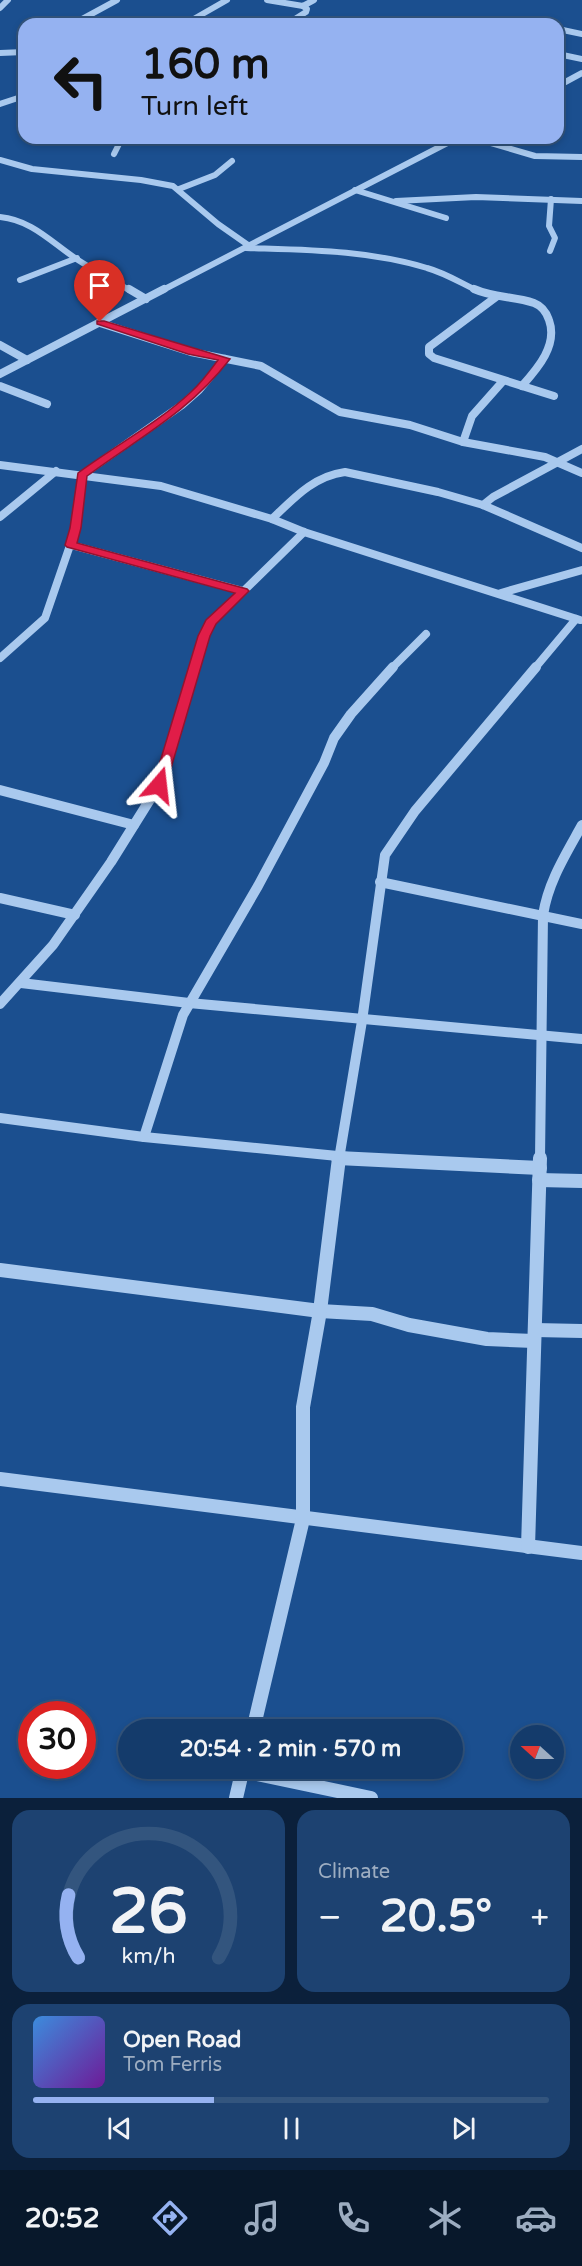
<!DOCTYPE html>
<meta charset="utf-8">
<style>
body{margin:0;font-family:"Varela Round",sans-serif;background:#1d4271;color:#f1f3f6;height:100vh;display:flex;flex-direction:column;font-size:22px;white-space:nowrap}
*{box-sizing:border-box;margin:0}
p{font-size:20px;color:#9dadc1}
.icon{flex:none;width:33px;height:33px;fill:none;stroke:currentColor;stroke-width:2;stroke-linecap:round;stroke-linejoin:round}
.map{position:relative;height:1798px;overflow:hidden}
.side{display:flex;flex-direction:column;gap:12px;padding:12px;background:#0b203b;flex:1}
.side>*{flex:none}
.guide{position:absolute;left:18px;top:18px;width:546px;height:126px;border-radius:18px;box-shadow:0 3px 9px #0003,0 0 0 2px #33557e;background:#95b2f1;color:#111;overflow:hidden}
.needle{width:39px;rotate:291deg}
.controls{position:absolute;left:510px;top:1725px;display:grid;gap:12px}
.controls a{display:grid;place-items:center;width:54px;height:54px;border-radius:50%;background:#143b6b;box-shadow:0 3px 9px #0003,0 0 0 2px #33557e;font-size:30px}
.speed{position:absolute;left:18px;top:1701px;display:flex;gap:12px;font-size:30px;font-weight:700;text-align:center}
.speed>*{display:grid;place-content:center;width:78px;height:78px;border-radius:50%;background:#143b6b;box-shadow:0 3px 9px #0003,0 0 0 2px #33557e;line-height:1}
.speed .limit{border:9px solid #d22;background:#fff;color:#111}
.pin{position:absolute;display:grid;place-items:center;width:51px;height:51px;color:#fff;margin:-62px -26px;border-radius:50% 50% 50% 0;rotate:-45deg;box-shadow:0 0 6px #0007}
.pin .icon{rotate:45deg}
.me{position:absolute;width:66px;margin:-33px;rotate:17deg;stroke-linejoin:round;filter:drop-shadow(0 0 4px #0008)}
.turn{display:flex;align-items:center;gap:21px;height:126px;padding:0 24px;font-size:27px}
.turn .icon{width:78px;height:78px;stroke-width:2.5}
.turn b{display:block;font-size:42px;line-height:51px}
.big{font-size:45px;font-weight:700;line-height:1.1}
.side .card{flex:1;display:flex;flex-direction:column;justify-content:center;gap:9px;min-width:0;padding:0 21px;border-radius:18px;background:#1d4271}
.side .dial{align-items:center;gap:0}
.dial svg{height:156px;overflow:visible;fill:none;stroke:#33557e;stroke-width:7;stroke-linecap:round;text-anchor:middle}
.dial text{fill:#f1f3f6;stroke:none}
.song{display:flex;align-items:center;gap:18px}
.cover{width:72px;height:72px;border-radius:9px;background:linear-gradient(135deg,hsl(210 70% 55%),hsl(280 70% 35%))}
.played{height:6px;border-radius:3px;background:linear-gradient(90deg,#95b2f1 35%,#33557e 35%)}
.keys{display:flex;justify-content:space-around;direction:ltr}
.heat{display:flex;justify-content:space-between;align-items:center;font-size:33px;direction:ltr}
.side .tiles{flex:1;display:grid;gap:12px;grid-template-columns:1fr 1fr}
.card:last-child{grid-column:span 2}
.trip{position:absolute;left:118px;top:1719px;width:345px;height:60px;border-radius:30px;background:#143b6b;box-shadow:0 3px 9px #0003,0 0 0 2px #33557e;font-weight:700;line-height:60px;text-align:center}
.tabs{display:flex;height:96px;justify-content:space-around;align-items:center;background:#08182b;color:#9dadc1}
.tabs .icon{width:42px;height:42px}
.tabs .on{color:#95b2f1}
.tabs b{font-size:27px;color:#f1f3f6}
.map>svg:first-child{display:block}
</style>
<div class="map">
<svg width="582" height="1798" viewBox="0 0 582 1798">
<rect width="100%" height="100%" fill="#1b4f8f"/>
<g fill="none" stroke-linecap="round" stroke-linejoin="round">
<!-- minor-far3 -->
<g stroke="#a9c9ee" stroke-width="6">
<path d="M267 0 303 6 314 0"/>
<path d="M0 8 8 0"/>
<path d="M509 19 535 24"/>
<path d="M73 24 117 0"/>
<path d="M185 24 227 0"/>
<path d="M287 24 306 12 307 9 303 6"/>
<path d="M558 29 582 34"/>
<path d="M0 53 24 52"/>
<path d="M558 54 582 59"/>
<path d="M558 86 582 73"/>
<path d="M0 104 24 96"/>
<path d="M474 138 535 156 582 157"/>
<path d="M114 154 122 138"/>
<path d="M0 160 32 169 141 180 173 186 218 224 248 245"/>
<path d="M179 189 215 175 232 161"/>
<path d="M355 190 446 218"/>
<path d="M396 201 476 197 582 201"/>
<path d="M0 217C32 220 52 243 78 260 95 271 113 281 131 291"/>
<path d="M246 248C306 250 368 250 427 268 445 273 461 283 478 291"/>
<path d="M550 251 555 238 549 226 551 199"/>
<path d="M20 280 77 258"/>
<path d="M161 291 457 138"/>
</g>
<!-- minor-far2 -->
<g stroke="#a9c9ee" stroke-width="8">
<path d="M129 289 146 299"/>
<path d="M474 289C494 298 514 296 534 303 542 306 546 311 549 320 558 345 538 368 522 386"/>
<path d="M496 297 429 347V354L434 358 554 396"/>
<path d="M100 323 191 352 261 366 340 412 410 425 463 442 545 457 582 473"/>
<path d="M0 345 27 360"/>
<path d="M0 374 164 289"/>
<path d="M0 386 47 404"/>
<path d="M463 442 472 416 503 381"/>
<path d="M0 465 161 486 272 519 304 532 580 620"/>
<path d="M483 505 493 497 582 449"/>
<path d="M0 517 56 471"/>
<path d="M272 519C294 498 314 476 345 472L438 492 483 505 582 548"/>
<path d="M71 545 243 591"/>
<path d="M501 593 582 570"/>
<path d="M0 658 45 618 76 528 82 475 182 405 199 390 225 359"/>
<path d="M193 668 211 623 304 532"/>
<path d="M392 668 426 634"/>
<path d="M535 668 576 619"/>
</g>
<!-- minor-far1 -->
<g stroke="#a9c9ee" stroke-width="10">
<path d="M0 790 134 825"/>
<path d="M380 882 582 924"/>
<path d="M0 898 75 915"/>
<path d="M21 983 189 1003 582 1039"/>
<path d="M0 1004 53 945 111 862 159 785 194 667"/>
<path d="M0 1118 144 1137 368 1159"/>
<path d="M144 1137 183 1015 258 886 324 763 334 738 351 714 393 667"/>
<path d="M339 1159 362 1021 385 855 415 811 536 667"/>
<path d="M540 1159 543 915C548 882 566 854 582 825"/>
</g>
<!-- minor -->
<g stroke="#a9c9ee" stroke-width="14">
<path d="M338 1158 540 1168"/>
<path d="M539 1180 582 1181"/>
<path d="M0 1270 320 1311 372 1314 409 1325 487 1339 534 1341"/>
<path d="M535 1330 582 1331"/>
<path d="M0 1479 582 1553"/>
<path d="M528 1547 540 1158"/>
<path d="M253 1730 303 1519V1407L320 1311 339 1158"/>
<path d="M243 1771 371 1798"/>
<path d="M236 1798 243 1768"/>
</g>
</g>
<!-- route -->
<path fill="#e11d48" stroke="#92132f" stroke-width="1.5" d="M97 321H104L230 359C189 412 140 437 87 476L81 528 77 543 247 589 249 591 216 624 210 636 166 785 159 789 153 785 198 636 206 620 235 593 67 547 65 545 70 528 78 473C116 445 158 423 191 392 201 383 210 371 218 360L188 354 97 324Z"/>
</svg>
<div class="controls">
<a><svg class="needle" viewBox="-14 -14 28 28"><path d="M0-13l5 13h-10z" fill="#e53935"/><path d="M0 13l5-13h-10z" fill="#9dadc1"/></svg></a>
</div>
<div class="speed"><div class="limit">30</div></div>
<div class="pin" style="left:100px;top:322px;background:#d93025"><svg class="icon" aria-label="arrive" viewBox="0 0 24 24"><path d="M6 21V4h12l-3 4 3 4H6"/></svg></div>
<svg class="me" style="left:159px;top:785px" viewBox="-20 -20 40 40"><path d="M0-17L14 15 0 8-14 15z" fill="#e11d48" stroke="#fff" stroke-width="4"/></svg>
<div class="trip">20:54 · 2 min · 570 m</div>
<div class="guide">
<div class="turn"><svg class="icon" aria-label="left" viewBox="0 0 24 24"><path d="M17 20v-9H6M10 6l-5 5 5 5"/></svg><div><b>160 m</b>Turn left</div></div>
</div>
</div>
<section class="side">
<div class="tiles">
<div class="card dial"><svg viewBox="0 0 100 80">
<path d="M14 69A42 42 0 1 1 86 69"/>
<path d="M14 69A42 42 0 0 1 9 37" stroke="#95b2f1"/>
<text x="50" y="56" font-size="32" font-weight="700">26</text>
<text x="50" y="72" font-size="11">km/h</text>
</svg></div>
<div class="card"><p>Climate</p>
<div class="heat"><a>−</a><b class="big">20.5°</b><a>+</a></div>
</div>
<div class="card">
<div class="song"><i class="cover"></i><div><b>Open Road</b><p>Tom Ferris</p></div></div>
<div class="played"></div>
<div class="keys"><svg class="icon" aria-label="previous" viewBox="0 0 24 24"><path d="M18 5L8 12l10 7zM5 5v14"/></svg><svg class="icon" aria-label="pause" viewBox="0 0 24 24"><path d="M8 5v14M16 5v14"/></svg><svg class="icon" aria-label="next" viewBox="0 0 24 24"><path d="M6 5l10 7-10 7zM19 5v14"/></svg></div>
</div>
</div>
</section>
<nav class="tabs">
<b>20:52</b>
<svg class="icon on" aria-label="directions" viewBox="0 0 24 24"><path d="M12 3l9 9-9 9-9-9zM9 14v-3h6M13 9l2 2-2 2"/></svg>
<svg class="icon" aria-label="music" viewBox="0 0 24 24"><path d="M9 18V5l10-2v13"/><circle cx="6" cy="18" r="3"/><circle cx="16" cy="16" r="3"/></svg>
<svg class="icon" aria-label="phone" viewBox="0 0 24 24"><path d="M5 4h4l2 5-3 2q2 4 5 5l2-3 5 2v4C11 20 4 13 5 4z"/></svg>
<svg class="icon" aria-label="climate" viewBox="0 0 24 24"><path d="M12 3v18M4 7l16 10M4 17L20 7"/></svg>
<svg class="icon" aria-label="car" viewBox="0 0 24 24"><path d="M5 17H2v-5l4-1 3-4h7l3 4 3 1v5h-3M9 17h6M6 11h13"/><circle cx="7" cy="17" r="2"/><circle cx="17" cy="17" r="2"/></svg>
</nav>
